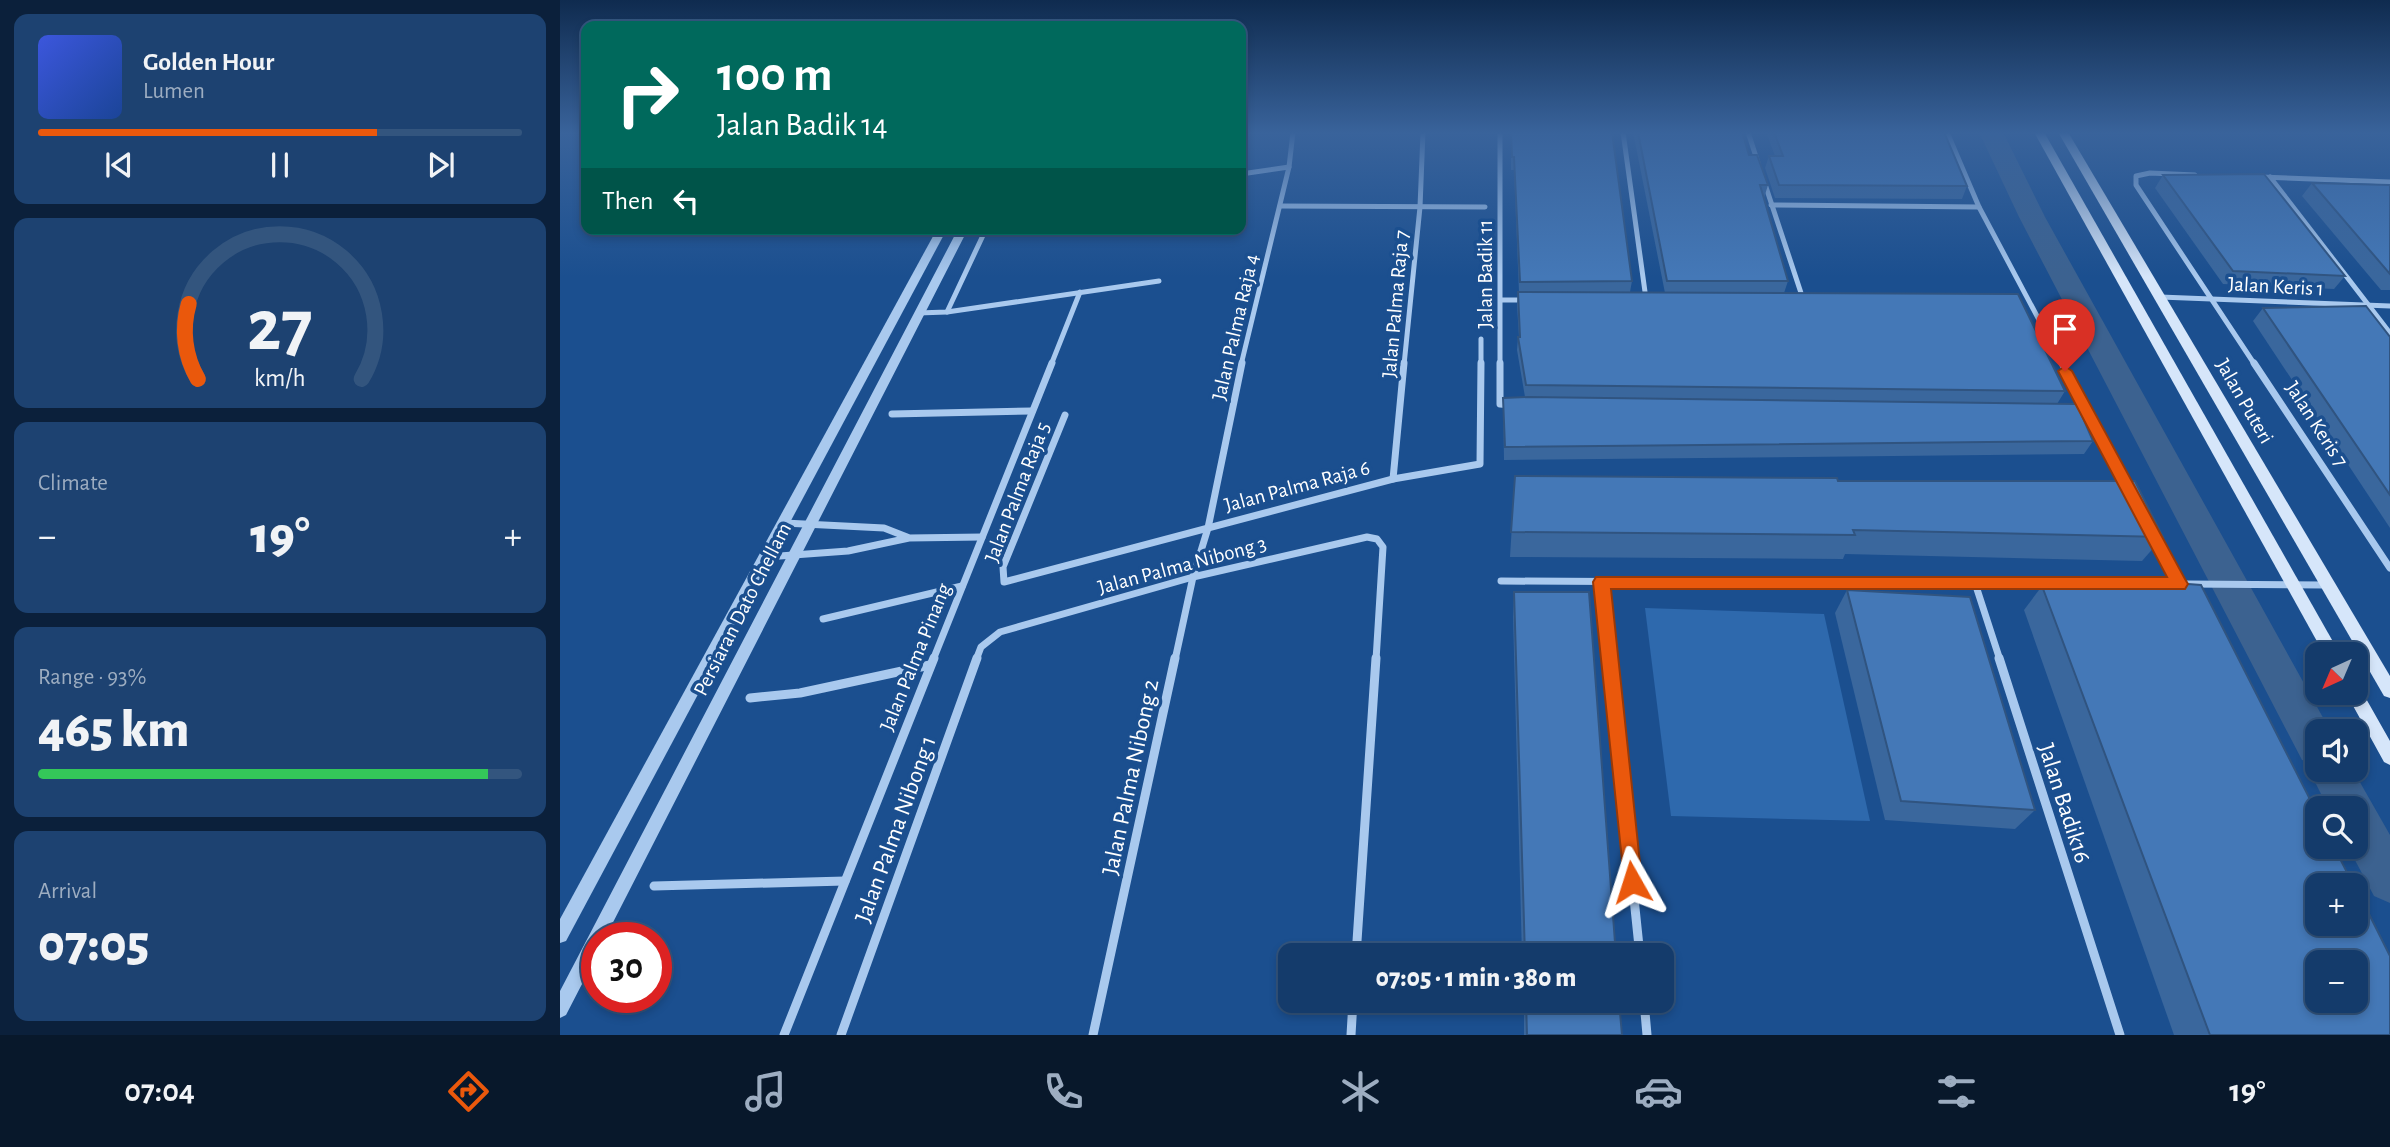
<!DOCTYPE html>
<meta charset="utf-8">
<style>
body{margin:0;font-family:"Alegreya Sans",sans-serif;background:#1d4271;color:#f1f3f6;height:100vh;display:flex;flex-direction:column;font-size:26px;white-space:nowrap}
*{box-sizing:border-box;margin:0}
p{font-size:23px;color:#9dadc1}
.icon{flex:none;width:38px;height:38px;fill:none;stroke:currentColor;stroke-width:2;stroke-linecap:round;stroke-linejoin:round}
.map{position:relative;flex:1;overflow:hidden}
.drawer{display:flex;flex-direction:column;gap:14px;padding:14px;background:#0b203b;width:560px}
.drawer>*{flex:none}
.top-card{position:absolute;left:21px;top:21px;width:665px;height:214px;border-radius:14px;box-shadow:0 4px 10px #0003,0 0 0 2px #33557e;background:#00695c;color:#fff;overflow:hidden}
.needle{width:46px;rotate:224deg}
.buttons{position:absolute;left:1745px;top:642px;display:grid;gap:14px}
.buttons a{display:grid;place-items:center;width:63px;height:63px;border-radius:14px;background:#143b6b;box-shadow:0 4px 10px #0003,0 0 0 2px #33557e;font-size:35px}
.speed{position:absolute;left:21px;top:922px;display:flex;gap:14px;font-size:35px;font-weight:700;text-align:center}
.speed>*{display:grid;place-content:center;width:91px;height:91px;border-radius:50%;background:#143b6b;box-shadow:0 4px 10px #0003,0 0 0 2px #33557e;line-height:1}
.speed .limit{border:10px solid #d22;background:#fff;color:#111}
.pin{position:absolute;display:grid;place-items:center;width:60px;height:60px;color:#fff;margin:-72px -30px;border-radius:50% 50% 50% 0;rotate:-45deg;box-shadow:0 0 7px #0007}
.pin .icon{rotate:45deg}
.me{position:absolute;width:77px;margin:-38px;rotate:354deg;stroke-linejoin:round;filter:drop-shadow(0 0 5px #0008)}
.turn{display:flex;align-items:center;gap:24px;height:147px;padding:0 21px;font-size:32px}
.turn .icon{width:91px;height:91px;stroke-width:2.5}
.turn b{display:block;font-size:49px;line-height:60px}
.then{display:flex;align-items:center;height:66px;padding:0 21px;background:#0003;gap:14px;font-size:26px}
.big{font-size:52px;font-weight:800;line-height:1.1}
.drawer .card{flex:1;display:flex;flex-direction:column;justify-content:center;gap:10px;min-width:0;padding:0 24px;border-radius:14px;background:#1d4271}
.drawer .dial{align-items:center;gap:0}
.dial svg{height:182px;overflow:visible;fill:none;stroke:#33557e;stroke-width:7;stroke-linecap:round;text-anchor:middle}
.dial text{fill:#f1f3f6;stroke:none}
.song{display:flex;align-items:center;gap:21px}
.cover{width:84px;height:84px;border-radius:10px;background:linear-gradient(135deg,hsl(230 70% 55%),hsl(220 70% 35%))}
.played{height:7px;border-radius:4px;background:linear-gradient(90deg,#ea580c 70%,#33557e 70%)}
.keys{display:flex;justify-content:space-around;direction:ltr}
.heat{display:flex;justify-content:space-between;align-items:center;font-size:38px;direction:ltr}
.charge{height:10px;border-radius:5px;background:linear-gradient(90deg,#34c759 93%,#33557e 0)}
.trip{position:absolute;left:718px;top:943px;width:396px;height:70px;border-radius:14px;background:#143b6b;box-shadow:0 4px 10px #0003,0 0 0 2px #33557e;font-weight:800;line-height:70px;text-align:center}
.tab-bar{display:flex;height:112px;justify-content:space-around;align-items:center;background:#08182b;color:#9dadc1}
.tab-bar .icon{width:49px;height:49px}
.tab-bar .current{color:#ea580c}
.tab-bar b{font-size:32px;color:#f1f3f6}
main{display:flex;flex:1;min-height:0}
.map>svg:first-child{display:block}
</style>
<main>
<section class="drawer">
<div class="card">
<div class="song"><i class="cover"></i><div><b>Golden Hour</b><p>Lumen</p></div></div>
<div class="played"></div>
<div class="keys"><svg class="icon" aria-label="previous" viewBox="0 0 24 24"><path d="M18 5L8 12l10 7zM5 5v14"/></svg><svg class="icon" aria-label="pause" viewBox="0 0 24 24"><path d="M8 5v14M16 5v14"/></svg><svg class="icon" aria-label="next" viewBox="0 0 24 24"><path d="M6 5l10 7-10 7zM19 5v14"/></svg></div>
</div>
<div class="card dial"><svg viewBox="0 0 100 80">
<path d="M14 69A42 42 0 1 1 86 69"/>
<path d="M14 69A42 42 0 0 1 10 36" stroke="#ea580c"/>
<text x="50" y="56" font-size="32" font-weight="700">27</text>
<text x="50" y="72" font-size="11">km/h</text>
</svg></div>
<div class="card"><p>Climate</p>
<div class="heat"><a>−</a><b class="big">19°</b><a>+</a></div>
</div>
<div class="card"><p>Range · 93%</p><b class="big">465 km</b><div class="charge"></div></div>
<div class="card"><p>Arrival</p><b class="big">07:05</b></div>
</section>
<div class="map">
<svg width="1830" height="1035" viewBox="0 0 1830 1035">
<rect width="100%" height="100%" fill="#1b4f8f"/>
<!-- green -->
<path fill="#2e69ad" d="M1085 608 1264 614 1310 821 1111 816Z"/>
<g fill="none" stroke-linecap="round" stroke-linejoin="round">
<!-- river -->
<path fill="#3c6290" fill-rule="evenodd" d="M1419 132H1443L1485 217 1771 732H1757V770H1793L1830 835V903L1814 896 1788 847H1796V808H1768L1749 770 1752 763 1742 760 1459 217Z"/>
<!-- minor-far2 -->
<g stroke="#a9c9ee" stroke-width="5">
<path d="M940 132V365"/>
<path d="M1063 132 1086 299"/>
<path d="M1188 132 1198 163"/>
<path d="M1387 132 1419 207 1503 365"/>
<path d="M681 174 729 167"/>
<path d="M1635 175 1590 173 1576 176V185L1695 365"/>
<path d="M1700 177 1830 182"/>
<path d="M1710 177 1830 333"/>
<path d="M1204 181 1243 299"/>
<path d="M1211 205 1419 207"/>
<path d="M720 206 925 207"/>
<path d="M1600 297 1830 306"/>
<path d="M941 300H965"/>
<path d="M387 312 426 229"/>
<path d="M358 313 387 312 599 281"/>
<path d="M491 365 520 292"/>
<path d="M681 365 729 167 733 132"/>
<path d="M844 365 860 207 863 132"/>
<path d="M921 365V339"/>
</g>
<!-- minor-far1 -->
<g stroke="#a9c9ee" stroke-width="7">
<path d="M940 363V404L952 405"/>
<path d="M1502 363 1568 488"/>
<path d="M1694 363 1830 568"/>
<path d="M332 414 472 411"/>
<path d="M505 415 443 567 444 582 833 479 920 464 921 363"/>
<path d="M833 479 844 363"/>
<path d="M224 523 324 528 347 537"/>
<path d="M1593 535 1622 590"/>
<path d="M206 557 288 551 349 538 422 537"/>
<path d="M941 581 1528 584"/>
<path d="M1041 582 1049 660"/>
<path d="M1415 583 1440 660"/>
<path d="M1627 584 1766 585"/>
<path d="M263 619 402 586"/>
<path d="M373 660 492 363"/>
<path d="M416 660 421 647 440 632 633 577 807 537 817 539 823 547 816 660"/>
<path d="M615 660 633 577 648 528 682 363"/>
</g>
<!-- minor -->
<g stroke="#a9c9ee" stroke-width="9">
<path d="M1049 658 1080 956"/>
<path d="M1439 658 1560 1035"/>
<path d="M190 698 240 693 370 665"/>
<path d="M94 886 285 881"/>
<path d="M796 956 816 658"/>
<path d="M1084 1001 1087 1035"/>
<path d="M224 1035 374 658"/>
<path d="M281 1035 417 658"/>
<path d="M533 1035 615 658"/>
<path d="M791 1035 793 1001"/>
</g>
<!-- tertiary -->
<g fill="#a9c9ee" fill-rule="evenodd">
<path d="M377 229H387L6 941 0 943V919Z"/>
<path d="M398 229H408L45 938H37V955L6 1015 0 1018V991Z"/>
</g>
<!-- secondary -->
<g fill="#d6e6fa" fill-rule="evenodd">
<path d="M1474 132H1484L1780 654H1764Z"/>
<path d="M1498 132H1508L1830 676V698L1824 696Z"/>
<path d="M1796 686 1800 688 1830 741V765L1824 762 1786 693H1796Z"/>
</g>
</g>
<!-- wall -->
<g fill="#3a679d">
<path d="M951 132 1072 281 1070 292 1105 293 1073 132H1182L1189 155 1208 185 1204 198 1228 281 1224 293 1505 391 1497 404 1533 441 1524 454 944 460 943 398 965 397 957 350 958 337H959L957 305 958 292H959L954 170H951Z"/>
<path d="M1206 132H1384L1407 186 1402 199 1215 198 1205 168 1209 156H1215Z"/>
<path d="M1603 175 1785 276 1774 289 1663 284 1595 188Z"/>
<path d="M1752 183 1830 185V290H1821L1742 196Z"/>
<path d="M1703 308 1830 337V528L1693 321Z"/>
<path d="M955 476 1278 481 1603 537 1582 561 1285 554 1283 559 950 557Z"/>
<path d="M1482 586 1830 1035H1614L1464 610Z"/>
<path d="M1287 590 1475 810 1455 829 1325 820 1275 613Z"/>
<path d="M954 592 1056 956H962L953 616Z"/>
<path d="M964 1001H1059L1062 1035H964Z"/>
</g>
<!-- building -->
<g fill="#4478b7" stroke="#305480" stroke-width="2" fill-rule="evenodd">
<path d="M951 132H1052L1072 281 960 282 954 157H952Z"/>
<path d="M1078 132H1182L1189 155H1197L1208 185H1200L1228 281H1107Z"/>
<path d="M1214 132H1384L1407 186 1219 185 1209 156H1223Z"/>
<path d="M1704 174 1785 276 1673 271 1603 175Z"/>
<path d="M1752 183 1830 185V274Z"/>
<path d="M958 292 1458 294 1505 391 966 385 958 337H960Z"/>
<path d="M1806 306 1830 337V495L1703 308Z"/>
<path d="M968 397 1517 404 1533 441 945 447 943 398Z"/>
<path d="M955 476 1277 478 1278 481H1575L1603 537 1293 530 1295 535 951 532Z"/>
<path d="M1575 580 1641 585 1757 813V847H1774L1794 886H1757V924H1796V888L1830 956V1035H1650L1482 586ZM1757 962H1796V1001H1757Z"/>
<path d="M1287 590 1410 597 1475 810 1341 801Z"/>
<path d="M954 592H1029L1056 956H965Z"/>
<path d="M966 1001H1059L1062 1035H967Z"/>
</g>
<!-- sky -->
<linearGradient id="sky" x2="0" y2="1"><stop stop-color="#0f2b4f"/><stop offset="0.48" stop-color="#39639b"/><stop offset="1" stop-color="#39639b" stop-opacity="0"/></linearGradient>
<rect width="1830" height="277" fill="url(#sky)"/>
<!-- route -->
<path fill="#ea580c" stroke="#983908" stroke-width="2" d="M1505 366 1512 371 1625 579 1628 584 1625 589H1051L1082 882 1079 889 1072 892 1065 889 1033 582 1036 577H1607L1498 371Z"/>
<g text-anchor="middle" stroke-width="7" stroke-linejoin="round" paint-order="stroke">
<!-- street labels -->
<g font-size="21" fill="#fff" stroke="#1b4f8f">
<text transform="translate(925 274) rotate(-90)" y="7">Jalan Badik 11</text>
<text transform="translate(1716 286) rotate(3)" y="7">Jalan Keris 1</text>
<text transform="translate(835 304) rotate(-85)" y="7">Jalan Palma Raja 7</text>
<text transform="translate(675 327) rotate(-77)" y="7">Jalan Palma Raja 4</text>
<text transform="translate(1685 401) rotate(60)" y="7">Jalan Puteri</text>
<text transform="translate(1757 424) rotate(57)" y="7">Jalan Keris 7</text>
<text transform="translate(737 486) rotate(-15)" y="7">Jalan Palma Raja 6</text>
<text transform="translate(457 492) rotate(-69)" y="7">Jalan Palma Raja 5</text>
<text transform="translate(622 565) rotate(-15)" y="7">Jalan Palma Nibong 3</text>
<text transform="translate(182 609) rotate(-63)" y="7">Persiaran Dato Chellam</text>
<text transform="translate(355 657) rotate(-68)" y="7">Jalan Palma Pinang</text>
</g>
<!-- near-street labels -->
<g font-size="24" fill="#fff" stroke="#1b4f8f">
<text transform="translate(570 777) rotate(-78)" y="8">Jalan Palma Nibong 2</text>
<text transform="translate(1505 803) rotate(72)" y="8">Jalan Badik16</text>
<text transform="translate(335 829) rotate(-70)" y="8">Jalan Palma Nibong 1</text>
</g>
</g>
</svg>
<div class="buttons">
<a><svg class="needle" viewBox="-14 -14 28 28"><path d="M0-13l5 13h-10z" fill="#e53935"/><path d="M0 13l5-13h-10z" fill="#9dadc1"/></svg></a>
<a><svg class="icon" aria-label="sound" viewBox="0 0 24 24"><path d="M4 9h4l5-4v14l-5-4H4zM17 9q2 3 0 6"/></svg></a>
<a><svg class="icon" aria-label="search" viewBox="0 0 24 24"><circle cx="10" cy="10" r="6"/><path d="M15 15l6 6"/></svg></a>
<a>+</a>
<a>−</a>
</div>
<div class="speed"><div class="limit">30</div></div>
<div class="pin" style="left:1505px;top:371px;background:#d93025"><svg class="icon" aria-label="arrive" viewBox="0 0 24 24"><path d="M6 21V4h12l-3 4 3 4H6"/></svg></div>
<svg class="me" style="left:1072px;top:882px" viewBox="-20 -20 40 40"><path d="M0-17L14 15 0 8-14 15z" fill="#ea580c" stroke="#fff" stroke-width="4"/></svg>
<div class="trip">07:05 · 1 min · 380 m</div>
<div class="top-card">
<div class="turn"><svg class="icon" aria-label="right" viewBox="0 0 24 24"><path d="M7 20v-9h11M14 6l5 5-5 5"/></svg><div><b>100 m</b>Jalan Badik 14</div></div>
<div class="then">Then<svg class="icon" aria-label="left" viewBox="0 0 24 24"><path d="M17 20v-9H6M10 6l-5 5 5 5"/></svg></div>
</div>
</div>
</main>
<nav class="tab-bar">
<b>07:04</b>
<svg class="icon current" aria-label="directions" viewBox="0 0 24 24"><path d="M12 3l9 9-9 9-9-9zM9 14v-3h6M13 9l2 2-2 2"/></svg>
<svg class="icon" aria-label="music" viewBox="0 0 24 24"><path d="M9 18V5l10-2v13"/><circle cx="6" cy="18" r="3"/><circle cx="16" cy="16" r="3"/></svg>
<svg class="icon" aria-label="phone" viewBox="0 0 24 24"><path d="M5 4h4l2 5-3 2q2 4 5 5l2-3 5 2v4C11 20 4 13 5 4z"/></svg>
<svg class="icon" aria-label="climate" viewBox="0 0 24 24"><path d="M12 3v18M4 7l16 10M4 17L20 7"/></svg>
<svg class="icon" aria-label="car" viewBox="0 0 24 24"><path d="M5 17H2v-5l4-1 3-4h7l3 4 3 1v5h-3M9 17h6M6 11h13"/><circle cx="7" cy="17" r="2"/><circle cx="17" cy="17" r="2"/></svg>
<svg class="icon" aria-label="filters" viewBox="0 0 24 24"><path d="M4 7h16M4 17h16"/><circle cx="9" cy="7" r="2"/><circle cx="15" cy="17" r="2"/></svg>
<b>19°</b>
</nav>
